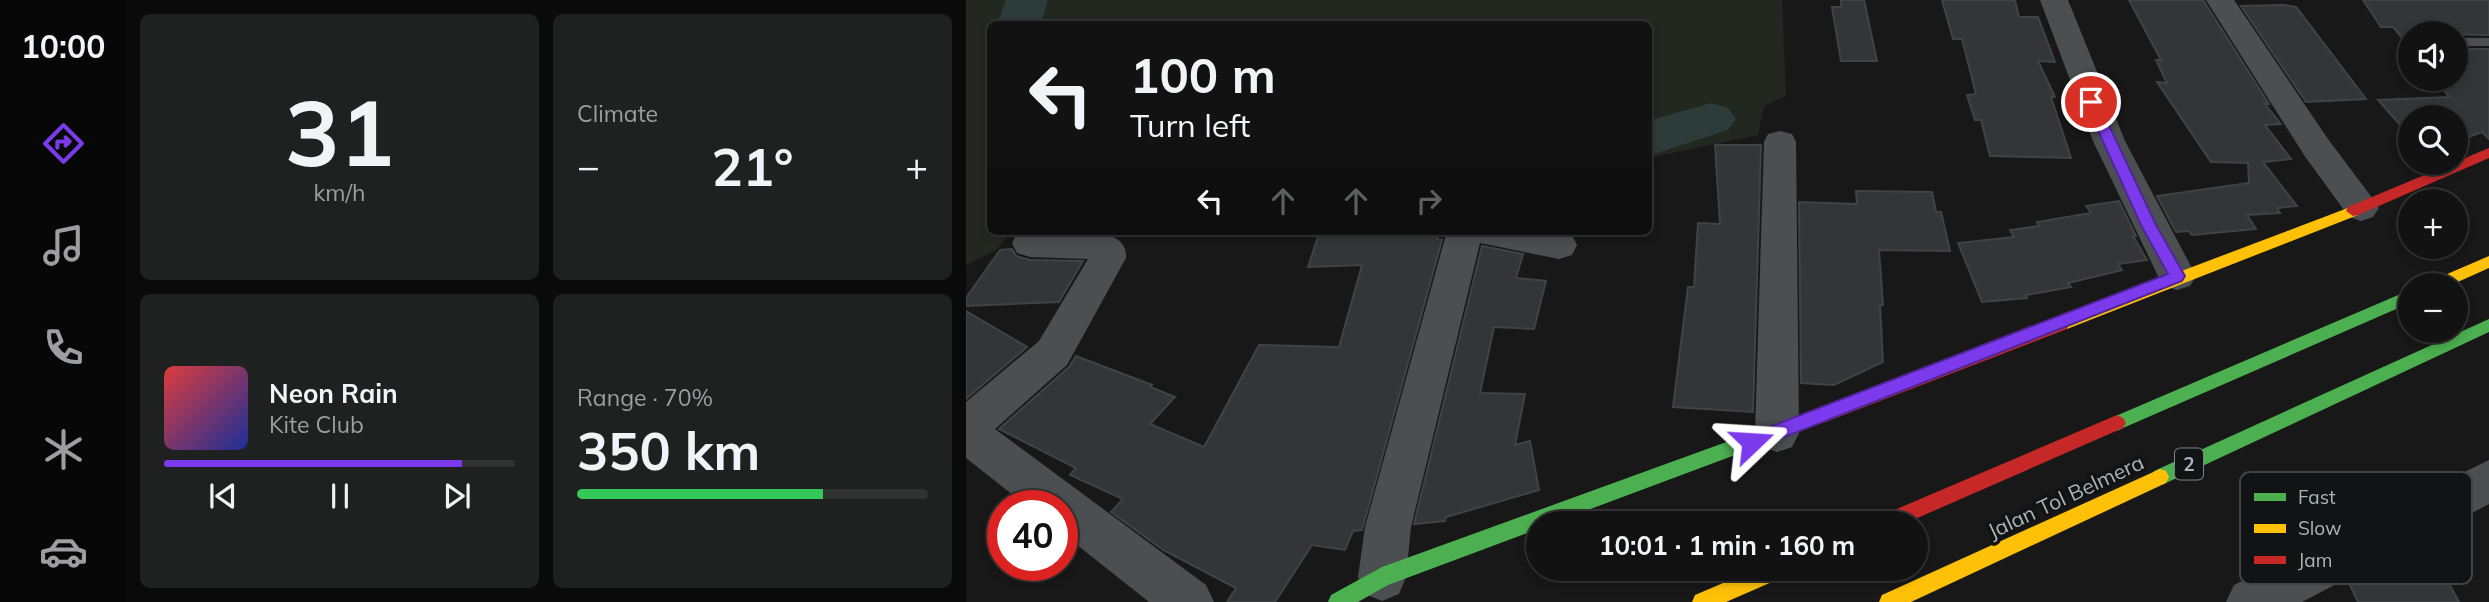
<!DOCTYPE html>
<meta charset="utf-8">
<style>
body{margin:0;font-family:Mulish,sans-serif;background:#1f2020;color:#f1f3f6;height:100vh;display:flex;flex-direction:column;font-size:26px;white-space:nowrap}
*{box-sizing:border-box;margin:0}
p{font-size:23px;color:#9c9e9f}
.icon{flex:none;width:38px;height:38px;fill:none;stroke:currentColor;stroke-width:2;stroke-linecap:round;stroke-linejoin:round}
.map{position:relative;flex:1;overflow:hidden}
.sheet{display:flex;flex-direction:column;gap:14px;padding:14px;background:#0a0a0a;width:840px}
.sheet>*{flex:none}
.banner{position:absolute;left:21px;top:21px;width:665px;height:214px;border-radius:10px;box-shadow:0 4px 10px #0003,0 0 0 2px #313232;background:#121212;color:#f1f3f6;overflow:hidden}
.fabs{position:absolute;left:1432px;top:21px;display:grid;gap:14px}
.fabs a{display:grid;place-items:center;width:70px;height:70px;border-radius:50%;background:#121212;box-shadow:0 4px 10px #0003,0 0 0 2px #313232;font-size:35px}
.speed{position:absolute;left:21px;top:490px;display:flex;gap:14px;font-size:35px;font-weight:700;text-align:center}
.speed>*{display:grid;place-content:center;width:91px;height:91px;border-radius:50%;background:#121212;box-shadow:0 4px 10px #0003,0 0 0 2px #313232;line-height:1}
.speed .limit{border:10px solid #d22;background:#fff;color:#111}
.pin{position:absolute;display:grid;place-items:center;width:60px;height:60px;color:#fff;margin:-30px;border:4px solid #fff;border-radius:50%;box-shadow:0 2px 7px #0007}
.me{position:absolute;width:77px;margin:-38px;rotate:70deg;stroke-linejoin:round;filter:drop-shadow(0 0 5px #0008)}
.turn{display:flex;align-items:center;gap:24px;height:147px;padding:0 28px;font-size:32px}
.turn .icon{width:91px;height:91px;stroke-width:2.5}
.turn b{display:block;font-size:49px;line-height:60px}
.lanes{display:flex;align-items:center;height:66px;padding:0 28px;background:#0003;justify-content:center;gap:35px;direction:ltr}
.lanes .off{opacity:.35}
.big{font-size:52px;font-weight:700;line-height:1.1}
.sheet .card{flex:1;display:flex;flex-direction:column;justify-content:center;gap:10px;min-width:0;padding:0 24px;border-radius:10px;background:#1f2020}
.sheet .dial{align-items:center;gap:0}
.dial b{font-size:91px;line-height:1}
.song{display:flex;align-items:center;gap:21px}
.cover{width:84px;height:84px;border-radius:10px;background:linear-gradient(135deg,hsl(0 70% 55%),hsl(230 70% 35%))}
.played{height:7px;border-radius:4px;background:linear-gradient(90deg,#7c3aed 85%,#313232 85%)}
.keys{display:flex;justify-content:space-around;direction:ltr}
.heat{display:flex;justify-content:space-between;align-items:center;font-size:38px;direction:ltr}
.charge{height:10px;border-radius:5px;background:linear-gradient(90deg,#34c759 70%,#313232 0)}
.sheet .tiles{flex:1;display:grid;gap:14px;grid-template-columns:repeat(2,1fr)}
.trip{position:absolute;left:560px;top:511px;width:402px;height:70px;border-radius:35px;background:#121212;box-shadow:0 4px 10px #0003,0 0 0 2px #313232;font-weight:700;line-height:70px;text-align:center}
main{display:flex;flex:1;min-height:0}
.tabs{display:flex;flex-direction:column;width:126px;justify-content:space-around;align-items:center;background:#070707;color:#9c9e9f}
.tabs .icon{width:49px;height:49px}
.tabs .current{color:#7c3aed}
.tabs b{font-size:32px;color:#f1f3f6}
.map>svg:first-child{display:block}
</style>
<main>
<nav class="tabs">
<b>10:00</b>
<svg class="icon current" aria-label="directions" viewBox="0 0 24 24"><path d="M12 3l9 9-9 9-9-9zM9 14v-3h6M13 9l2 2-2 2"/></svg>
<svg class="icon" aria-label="music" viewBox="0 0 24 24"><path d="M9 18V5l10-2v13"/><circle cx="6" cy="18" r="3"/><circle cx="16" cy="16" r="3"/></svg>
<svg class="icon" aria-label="phone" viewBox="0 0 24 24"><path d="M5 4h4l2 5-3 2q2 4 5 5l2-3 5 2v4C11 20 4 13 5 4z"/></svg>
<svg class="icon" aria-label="climate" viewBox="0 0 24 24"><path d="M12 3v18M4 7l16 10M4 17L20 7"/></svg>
<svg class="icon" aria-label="car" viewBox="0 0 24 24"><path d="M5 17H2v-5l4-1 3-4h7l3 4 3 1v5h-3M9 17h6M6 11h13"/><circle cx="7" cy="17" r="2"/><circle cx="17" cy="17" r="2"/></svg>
</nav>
<section class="sheet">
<div class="tiles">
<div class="card dial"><b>31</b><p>km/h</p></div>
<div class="card"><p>Climate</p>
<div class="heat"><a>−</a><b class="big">21°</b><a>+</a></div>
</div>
<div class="card">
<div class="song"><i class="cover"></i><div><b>Neon Rain</b><p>Kite Club</p></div></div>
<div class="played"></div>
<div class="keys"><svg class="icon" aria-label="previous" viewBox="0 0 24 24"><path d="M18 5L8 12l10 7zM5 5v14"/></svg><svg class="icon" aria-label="pause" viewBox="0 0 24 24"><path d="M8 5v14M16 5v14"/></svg><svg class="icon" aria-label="next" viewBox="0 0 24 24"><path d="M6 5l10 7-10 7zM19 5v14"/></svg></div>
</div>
<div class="card"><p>Range · 70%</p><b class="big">350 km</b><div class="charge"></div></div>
</div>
</section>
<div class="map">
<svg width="1523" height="602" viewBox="0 0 1523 602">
<rect width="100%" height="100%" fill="#181818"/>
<!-- green -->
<path fill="#222720" d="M0 0H816L820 96 798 106 792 135 683 158 682 24H24V231H47L30 250 0 265Z"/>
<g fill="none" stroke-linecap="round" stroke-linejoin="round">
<!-- river -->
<g fill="#2d3b3a" fill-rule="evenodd">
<path d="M40 0H82L75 24H31Z"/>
<path d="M745 103 762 108 770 119 762 130 682 156V121Z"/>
</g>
</g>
<!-- building -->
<g fill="#343536" stroke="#404344" stroke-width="2">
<path d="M875 0H898L911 61H875L866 7H875Z"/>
<path d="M976 0H1049L1053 17H1072L1089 62 1072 61 1089 97H1085L1105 158 1024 156 1015 120H1009L1001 95 1010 94 996 39H987Z"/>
<path d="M1163 0H1237L1303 104H1299L1315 124 1299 125 1325 159 1297 162 1331 206 1311 208 1314 213 1281 215 1290 229 1226 235 1223 231 1210 232 1191 196 1283 183 1282 163 1245 162 1191 82 1201 83 1190 60H1195Z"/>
<path d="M1397 0H1523V35L1444 33V47L1427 27H1415Z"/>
<path d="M1318 5 1330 7 1400 99 1340 102 1275 6Z"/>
<path d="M1489 49H1523V139L1516 132 1489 142V117H1444V126H1435L1412 100 1483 97 1470 79H1489Z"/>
<path d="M749 145H795L787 412 707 407 722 287H728L732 223 754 224Z"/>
<path d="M890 191 966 192 970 212H975L984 251 913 250 917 305H914L917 362 868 385 835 383 833 202 891 204Z"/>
<path d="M1153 201 1170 236H1167L1181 260 1152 264 1156 270 1102 283 1105 287 1060 295 1061 298 1016 302 992 243 1048 237 1044 230 1073 226 1071 222 1125 213 1120 206Z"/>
<path d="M354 231H473L471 239 476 240 396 530 387 531 379 550 346 545 309 602H261L270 588 197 550 145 512 157 499 104 475 110 468 33 429 103 367 110 356 186 385 184 387 209 397 184 424 238 447 293 345 373 347 396 265 342 267Z"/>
<path d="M516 246 557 254 550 278 580 281 568 329 528 327 514 393 559 394 549 445 564 441 573 490 480 517 479 521 448 524Z"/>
<path d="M46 249 50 256 64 260 117 261 93 302 0 306V298L34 250Z"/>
<path d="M0 311 61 347 0 399Z"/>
<path d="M1426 558H1469L1493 602H1392L1382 581 1394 575H1421L1415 564Z"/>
</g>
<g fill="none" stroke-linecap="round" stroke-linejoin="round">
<!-- lane -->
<rect fill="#4c4f51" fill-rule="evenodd" x="1489" y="38" width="34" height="8"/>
<!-- street -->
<g fill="#4c4f51" fill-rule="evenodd">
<path d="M1074 0H1102L1159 141 1230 276 1224 286 1211 290 1198 286 1192 276 1127 141Z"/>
<path d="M1240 0H1268L1362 139 1407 199 1413 208 1407 217 1395 221 1383 217 1338 155Z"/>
<path d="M814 131 826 134 830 142 833 433 826 447 811 452 796 447 789 433 798 142 802 134Z"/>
<path d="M59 231C84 231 164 221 160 258L101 365 29 429 240 585 248 602H183L96 533V506H61L0 458V402L73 341 122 259 64 257 51 253 46 243 51 233Z"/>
<path d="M481 231H591L606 235 611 245 606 255 593 259 514 243 445 527 440 577 433 594 416 601 399 594 392 577 399 527Z"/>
<path d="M1523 460V504L1336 602H1260L1268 585Z"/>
</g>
<!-- fast -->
<g fill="#4caf50" fill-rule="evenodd">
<path d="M1444 290V303L1157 428 1151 431 1145 428 1142 423 1145 418Z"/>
<path d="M1523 319V332L1200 483 1194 485 1188 483 1185 477 1188 471Z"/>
<path d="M857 407 863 410 866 415 863 420 587 523H572V529L422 585 392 602H362L365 595 416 567Z"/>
</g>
<!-- slow -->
<g fill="#ffc107" fill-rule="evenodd">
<path d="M1387 206 1394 211 1392 215 1101 329H1089L1087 324 1089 319Z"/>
<path d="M1523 256V268L1485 285H1462L1465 281Z"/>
<path d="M1194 469 1200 471 1203 477 1200 483 945 602H913L916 595Z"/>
<path d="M790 569H823L820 576 760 602H726L729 595Z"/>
</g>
<!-- jam -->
<g fill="#c62828" fill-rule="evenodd">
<path d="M1523 148V158L1392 215 1387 216 1380 211 1382 207Z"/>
<path d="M1095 318 1101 319 1103 324 1101 329 857 423 851 420 848 415 851 410Z"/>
<path d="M1151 415 1157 418 1160 423 1157 428 940 523H910L912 517Z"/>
</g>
</g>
<!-- route -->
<path fill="#7c3aed" stroke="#51269a" stroke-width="2" d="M1125 98 1132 102 1190 225 1219 276 1216 281 793 447H780L777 442 780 436 1202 274 1175 225 1119 102Z"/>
<g text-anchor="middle" stroke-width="7" stroke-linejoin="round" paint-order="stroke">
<!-- shield labels -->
<rect fill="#121314" stroke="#7c8487" stroke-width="2" x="1209" y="448.5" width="28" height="31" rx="5"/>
<g font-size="19" font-weight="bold" fill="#a9b5b8">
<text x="1223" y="471">2</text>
</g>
<!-- street labels -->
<g font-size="21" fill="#a9b5b8" stroke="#121314">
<text transform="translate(1100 497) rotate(-25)" y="7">Jalan Tol Belmera</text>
</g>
</g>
<!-- legend -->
<rect x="1274" y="472" width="232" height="112" rx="10" fill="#121314" stroke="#3f4445" stroke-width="2"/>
<rect x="1288" y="493" width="32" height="8" fill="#4caf50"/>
<rect x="1288" y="524" width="32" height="9" fill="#ffc107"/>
<rect x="1288" y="556" width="32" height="8" fill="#c62828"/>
<g font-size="19" fill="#a9b5b8">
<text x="1332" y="504">Fast</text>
<text x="1332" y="535">Slow</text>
<text x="1332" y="567">Jam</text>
</g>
</svg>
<div class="fabs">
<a><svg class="icon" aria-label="sound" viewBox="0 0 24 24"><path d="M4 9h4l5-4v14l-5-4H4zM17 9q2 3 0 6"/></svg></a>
<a><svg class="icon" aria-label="search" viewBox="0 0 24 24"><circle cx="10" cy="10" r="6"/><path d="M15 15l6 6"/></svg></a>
<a>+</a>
<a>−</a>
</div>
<div class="speed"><div class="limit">40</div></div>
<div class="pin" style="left:1125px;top:102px;background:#d93025"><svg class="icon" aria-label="arrive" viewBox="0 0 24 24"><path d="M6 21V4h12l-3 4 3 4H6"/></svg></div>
<svg class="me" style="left:786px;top:442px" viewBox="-20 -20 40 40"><path d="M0-17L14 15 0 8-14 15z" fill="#7c3aed" stroke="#fff" stroke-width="4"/></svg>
<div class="trip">10:01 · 1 min · 160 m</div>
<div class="banner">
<div class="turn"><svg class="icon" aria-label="left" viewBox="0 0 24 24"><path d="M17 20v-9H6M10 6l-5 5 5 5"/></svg><div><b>100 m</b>Turn left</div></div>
<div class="lanes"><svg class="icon" aria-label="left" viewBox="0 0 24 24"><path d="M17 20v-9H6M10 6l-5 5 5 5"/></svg><svg class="icon off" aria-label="ahead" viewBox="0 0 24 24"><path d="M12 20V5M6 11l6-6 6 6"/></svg><svg class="icon off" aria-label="ahead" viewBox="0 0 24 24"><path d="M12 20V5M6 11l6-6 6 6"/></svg><svg class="icon off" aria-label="right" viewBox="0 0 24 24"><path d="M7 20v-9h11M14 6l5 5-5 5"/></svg></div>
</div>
</div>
</main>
